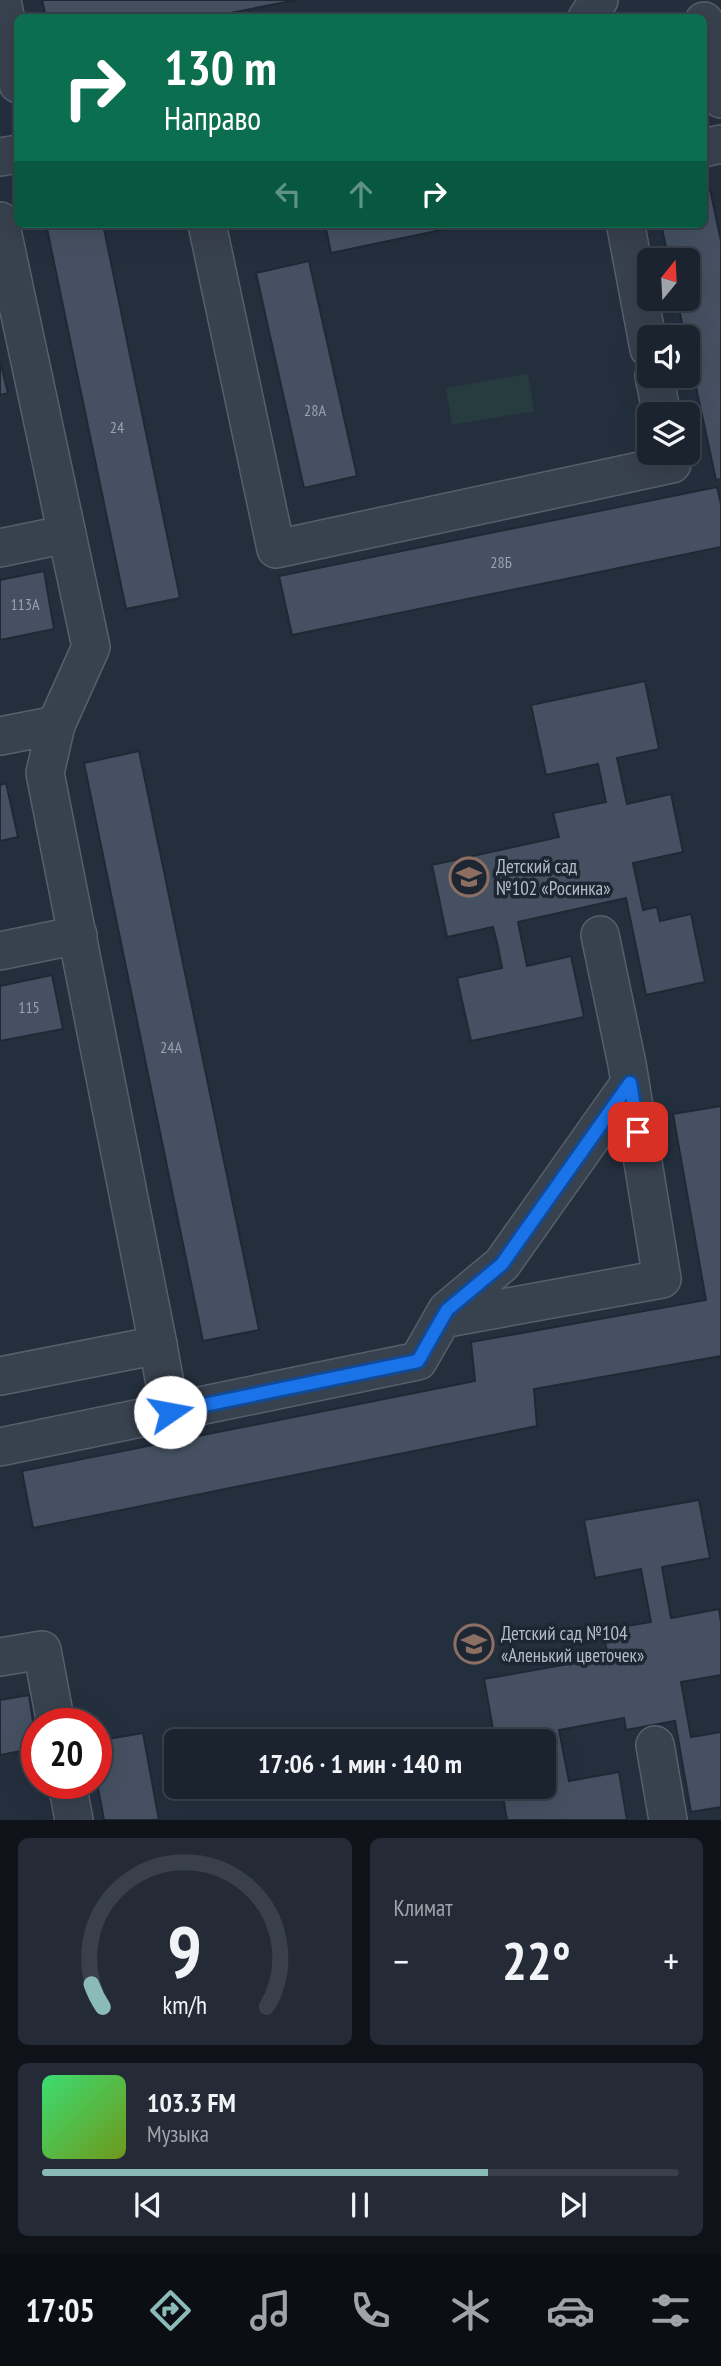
<!DOCTYPE html>
<html lang="ru">
<meta charset="utf-8">
<style>
body{margin:0;font-family:"PT Sans Narrow",sans-serif;background:#242b36;color:#f1f3f6;height:100vh;display:flex;flex-direction:column;font-size:26px;white-space:nowrap}
*{box-sizing:border-box;margin:0}
p{font-size:23px;color:#a0a4aa}
.icon{flex:none;width:38px;height:38px;fill:none;stroke:currentColor;stroke-width:2;stroke-linecap:round;stroke-linejoin:round}
.map{position:relative;height:1820px;overflow:hidden}
.panel{display:flex;flex-direction:column;gap:18px;padding:18px;background:#0f1319;flex:1}
.panel>*{flex:none}
.top-card{position:absolute;left:14px;top:14px;width:693px;height:214px;border-radius:10px;box-shadow:0 7px 28px #0002,0 0 0 2px #39404a;background:#0b6e4f;color:#fff;overflow:hidden}
.needle{width:46px;rotate:18deg}
.controls{position:absolute;left:637px;top:248px;display:grid;gap:14px}
.controls a{display:grid;place-items:center;width:63px;height:63px;border-radius:10px;background:#1b232e;box-shadow:0 7px 28px #0002,0 0 0 2px #39404a;font-size:35px}
.speed{position:absolute;left:21px;top:1708px;display:flex;gap:14px;font-size:35px;font-weight:700;text-align:center}
.speed>*{display:grid;place-content:center;width:91px;height:91px;border-radius:50%;background:#1b232e;box-shadow:0 7px 28px #0002,0 0 0 2px #39404a;line-height:1}
.speed .limit{border:10px solid #d22;background:#fff;color:#111}
.pin{position:absolute;display:grid;place-items:center;width:60px;height:60px;color:#fff;margin:-30px;border-radius:14px;box-shadow:0 4px 10px #0006}
.me{position:absolute;width:77px;margin:-38px;rotate:78deg;stroke-linejoin:round;filter:drop-shadow(0 0 5px #0008)}
.turn{display:flex;align-items:center;gap:24px;height:147px;padding:0 35px;font-size:32px}
.turn .icon{width:91px;height:91px;stroke-width:2.5}
.turn b{display:block;font-size:49px;line-height:60px}
.lanes{display:flex;align-items:center;height:66px;padding:0 35px;background:#0003;justify-content:center;gap:35px;direction:ltr}
.lanes .off{opacity:.35}
.big{font-size:52px;font-weight:600;line-height:1.1}
.panel .widget{flex:1;display:flex;flex-direction:column;justify-content:center;gap:10px;min-width:0;padding:0 24px;border-radius:10px;background:#242b36}
.panel .dial{align-items:center;gap:0}
.dial svg{height:182px;overflow:visible;fill:none;stroke:#39404a;stroke-width:7;stroke-linecap:round;text-anchor:middle}
.dial text{fill:#f1f3f6;stroke:none}
.song{display:flex;align-items:center;gap:21px}
.cover{width:84px;height:84px;border-radius:10px;background:linear-gradient(135deg,hsl(140 70% 55%),hsl(80 70% 35%))}
.played{height:7px;border-radius:4px;background:linear-gradient(90deg,#8bbbb9 70%,#39404a 70%)}
.keys{display:flex;justify-content:space-around;direction:ltr}
.heat{display:flex;justify-content:space-between;align-items:center;font-size:38px;direction:ltr}
.panel .tiles{flex:1;display:grid;gap:18px;grid-template-columns:1fr 1fr}
.widget:last-child{grid-column:span 2}
.trip{position:absolute;left:164px;top:1729px;width:392px;height:70px;border-radius:10px;background:#1b232e;box-shadow:0 7px 28px #0002,0 0 0 2px #39404a;font-weight:600;line-height:70px;text-align:center}
.menu{display:flex;height:112px;justify-content:space-around;align-items:center;background:#0b0e12;color:#a0a4aa}
.menu .icon{width:49px;height:49px}
.menu .current{color:#8bbbb9}
.menu b{font-size:32px;color:#f1f3f6}
.map>svg:first-child{display:block}
</style>
<div class="map">
<svg width="721" height="1820" viewBox="0 0 721 1820">
<rect width="100%" height="100%" fill="#242f3e"/>
<!-- green -->
<path fill="#263c3f" d="M528 374 534 411 452 425 446 388Z"/>
<!-- building -->
<g fill="#455162" stroke="#1f2835" stroke-width="2">
<path d="M42 0H296L205 18H46Z"/>
<path d="M710 189 721 241V479L716 480 688 350V338H685L677 299H688V261H669L661 224H704V190Z"/>
<path d="M46 224H103L180 598 126 609Z"/>
<path d="M325 224H470L331 253Z"/>
<path d="M309 261 357 476 304 488 256 273Z"/>
<path d="M0 361 8 393 0 395Z"/>
<path d="M717 487 721 504V547L292 635 279 576Z"/>
<path d="M44 571 54 629 0 640V580Z"/>
<path d="M645 681 659 749 617 758 627 804 671 794 683 852 633 863 643 910 657 907 660 921 691 914 705 982 646 995 626 898 518 922 527 966 571 956 584 1017 471 1041 457 978 502 968 498 947 493 927 447 937 432 865 559 837 553 813 606 802 598 764 546 775 531 705Z"/>
<path d="M139 751 259 1330 203 1341 84 763Z"/>
<path d="M6 783 18 837 0 841V785Z"/>
<path d="M52 975 63 1029 0 1041V986Z"/>
<path d="M721 1106V1356L534 1389 537 1426 33 1528 22 1471 475 1381 471 1342 706 1300 673 1114Z"/>
<path d="M699 1500 710 1558 662 1567 671 1618 719 1609 721 1622V1675L681 1682 691 1737 721 1732V1807L691 1812 675 1721 626 1730 624 1718 559 1730 569 1781 619 1772 627 1820H507L502 1791 526 1787H544V1783L550 1782 544 1741H542L541 1732 495 1740 484 1679 608 1657 603 1630 651 1622 641 1569 595 1578 584 1520Z"/>
<path d="M29 1695 37 1748 0 1755V1700Z"/>
<path d="M143 1733 159 1820H104L96 1777V1741Z"/>
</g>
<g fill="none" stroke-linecap="round" stroke-linejoin="round">
<!-- minor casing -->
<g stroke="#565f6c" stroke-width="40">
<g id="minor">
<path d="M2 0 18 84"/>
<path d="M587 18 599 0"/>
<path d="M704 21 721 99"/>
<path d="M704 148 721 144"/>
<path d="M0 157 18 154"/>
<path d="M0 221 91 647 56 725"/>
<path d="M207 224 276 549 672 464 669 453"/>
<path d="M626 227 649 349"/>
<path d="M654 376 662 415"/>
<path d="M0 548 67 534"/>
<path d="M0 736 56 725 45 773 158 1345 0 1376"/>
<path d="M0 951 78 935"/>
<path d="M442 1319 447 1310 502 1264 630 1083"/>
<path d="M158 1345 170 1412"/>
<path d="M0 1447 418 1361 442 1319 662 1279 627 1064 600 935"/>
<path d="M0 1657 42 1650 56 1724"/>
<path d="M655 1745 668 1820"/>
<path d="M67 1783 74 1820"/>
</g>
</g>
<!-- minor -->
<use href="#minor" stroke="#38414e" stroke-width="37"/>
</g>
<g fill="none" stroke-linecap="round" stroke-linejoin="round">
<!-- route casing -->
<g stroke="#114b97" stroke-width="18">
<path id="route" d="M170 1412 418 1361 447 1310 502 1264 630 1083 638 1132"/>
</g>
<!-- route -->
<use href="#route" stroke="#1a73e8" stroke-width="12"/>
</g>
<!-- icons -->
<defs>
<g id="school-ring" transform="scale(2.0125)"><circle r="9.5" fill="#1d2633" stroke="#8d6e63" stroke-width="1.5"/><path d="M0-5L7-2L0 1L-7-2ZM-4 1L0 2.5L4 1V4Q0 6-4 4Z" fill="#8d6e63"/></g>
</defs>
<g fill-rule="evenodd">
<use href="#school-ring" x="469" y="877"/>
<use href="#school-ring" x="474" y="1644"/>
</g>
<g text-anchor="middle" stroke-width="7" stroke-linejoin="round" paint-order="stroke">
<!-- number labels -->
<g font-size="16" fill="#98a1af">
<text x="315" y="416">28А</text>
<text x="117" y="433">24</text>
<text x="501" y="568">28Б</text>
<text x="25" y="610">113А</text>
<text x="29" y="1013">115</text>
<text x="171" y="1053">24А</text>
</g>
<!-- poi labels -->
<g font-size="19" fill="#b4bcc9" stroke="#1d2633" text-anchor="start">
<text x="496" y="873">Детский сад<tspan x="496" dy="22">№102 «Росинка»</tspan></text>
<text x="501" y="1640">Детский сад №104<tspan x="501" dy="22">«Аленький цветочек»</tspan></text>
</g>
</g>
</svg>
<div class="controls">
<a><svg class="needle" viewBox="-14 -14 28 28"><path d="M0-13l5 13h-10z" fill="#e53935"/><path d="M0 13l5-13h-10z" fill="#a0a4aa"/></svg></a>
<a><svg class="icon" aria-label="sound" viewBox="0 0 24 24"><path d="M4 9h4l5-4v14l-5-4H4zM17 9q2 3 0 6"/></svg></a>
<a><svg class="icon" aria-label="layers" viewBox="0 0 24 24"><path d="M12 4l9 5-9 5-9-5zM3 14l9 5 9-5"/></svg></a>
</div>
<div class="speed"><div class="limit">20</div></div>
<div class="pin" style="left:638px;top:1132px;background:#d93025"><svg class="icon" aria-label="arrive" viewBox="0 0 24 24"><path d="M6 21V4h12l-3 4 3 4H6"/></svg></div>
<svg class="me" style="left:170px;top:1412px" viewBox="-20 -20 40 40"><circle r="19" fill="#fff"/><path d="M0-13L10 11 0 6-10 11z" fill="#1a73e8"/></svg>
<div class="trip">17:06 · 1 мин · 140 m</div>
<div class="top-card">
<div class="turn"><svg class="icon" aria-label="right" viewBox="0 0 24 24"><path d="M7 20v-9h11M14 6l5 5-5 5"/></svg><div><b>130 m</b>Направо</div></div>
<div class="lanes"><svg class="icon off" aria-label="left" viewBox="0 0 24 24"><path d="M17 20v-9H6M10 6l-5 5 5 5"/></svg><svg class="icon off" aria-label="ahead" viewBox="0 0 24 24"><path d="M12 20V5M6 11l6-6 6 6"/></svg><svg class="icon" aria-label="right" viewBox="0 0 24 24"><path d="M7 20v-9h11M14 6l5 5-5 5"/></svg></div>
</div>
</div>
<section class="panel">
<div class="tiles">
<div class="widget dial"><svg viewBox="0 0 100 80">
<path d="M14 69A42 42 0 1 1 86 69"/>
<path d="M14 69A42 42 0 0 1 9 59" stroke="#8bbbb9"/>
<text x="50" y="56" font-size="32" font-weight="700">9</text>
<text x="50" y="72" font-size="11">km/h</text>
</svg></div>
<div class="widget"><p>Климат</p>
<div class="heat"><a>−</a><b class="big">22°</b><a>+</a></div>
</div>
<div class="widget">
<div class="song"><i class="cover"></i><div><b>103.3 FM</b><p>Музыка</p></div></div>
<div class="played"></div>
<div class="keys"><svg class="icon" aria-label="previous" viewBox="0 0 24 24"><path d="M18 5L8 12l10 7zM5 5v14"/></svg><svg class="icon" aria-label="pause" viewBox="0 0 24 24"><path d="M8 5v14M16 5v14"/></svg><svg class="icon" aria-label="next" viewBox="0 0 24 24"><path d="M6 5l10 7-10 7zM19 5v14"/></svg></div>
</div>
</div>
</section>
<nav class="menu">
<b>17:05</b>
<svg class="icon current" aria-label="directions" viewBox="0 0 24 24"><path d="M12 3l9 9-9 9-9-9zM9 14v-3h6M13 9l2 2-2 2"/></svg>
<svg class="icon" aria-label="music" viewBox="0 0 24 24"><path d="M9 18V5l10-2v13"/><circle cx="6" cy="18" r="3"/><circle cx="16" cy="16" r="3"/></svg>
<svg class="icon" aria-label="phone" viewBox="0 0 24 24"><path d="M5 4h4l2 5-3 2q2 4 5 5l2-3 5 2v4C11 20 4 13 5 4z"/></svg>
<svg class="icon" aria-label="climate" viewBox="0 0 24 24"><path d="M12 3v18M4 7l16 10M4 17L20 7"/></svg>
<svg class="icon" aria-label="car" viewBox="0 0 24 24"><path d="M5 17H2v-5l4-1 3-4h7l3 4 3 1v5h-3M9 17h6M6 11h13"/><circle cx="7" cy="17" r="2"/><circle cx="17" cy="17" r="2"/></svg>
<svg class="icon" aria-label="filters" viewBox="0 0 24 24"><path d="M4 7h16M4 17h16"/><circle cx="9" cy="7" r="2"/><circle cx="15" cy="17" r="2"/></svg>
</nav>
